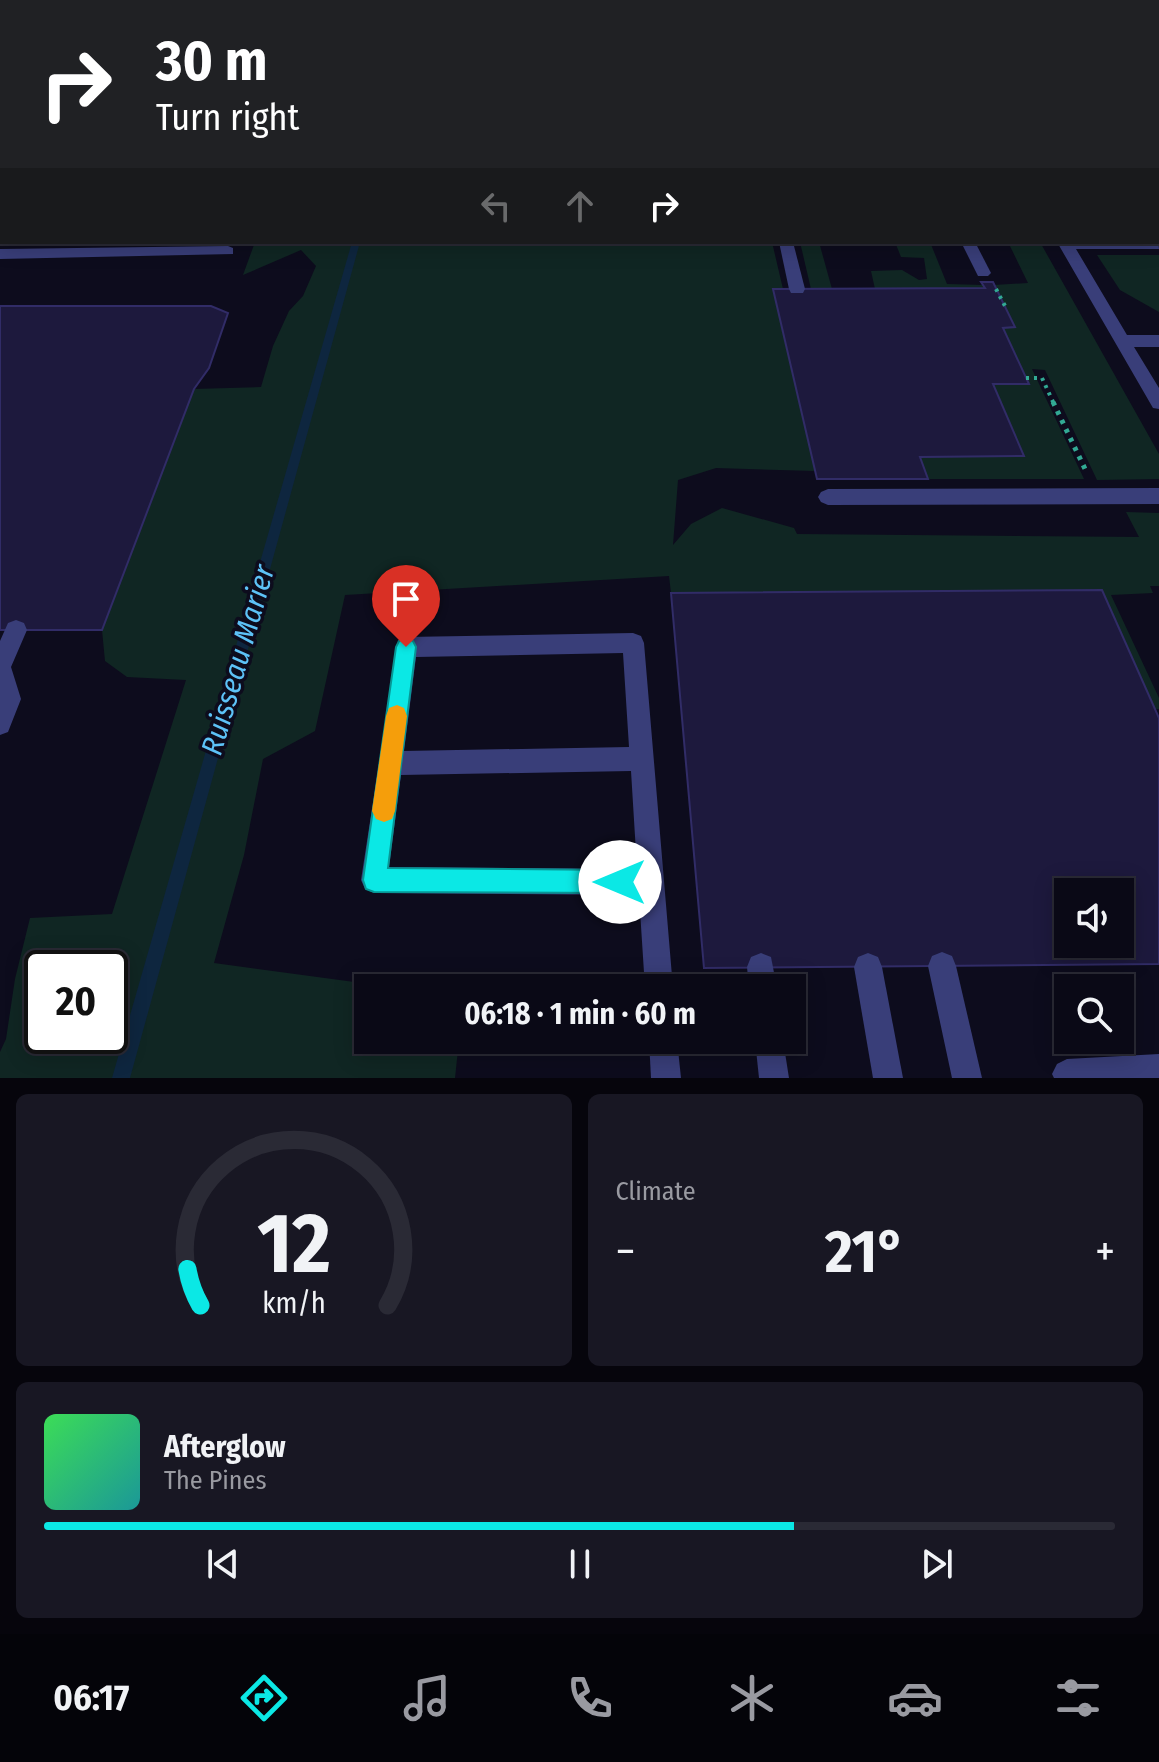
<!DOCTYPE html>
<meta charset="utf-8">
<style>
body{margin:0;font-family:"Fira Sans Condensed",sans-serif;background:#181723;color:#f1f3f6;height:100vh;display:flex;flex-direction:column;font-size:30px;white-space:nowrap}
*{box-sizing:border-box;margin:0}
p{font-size:26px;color:#999aa1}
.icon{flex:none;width:44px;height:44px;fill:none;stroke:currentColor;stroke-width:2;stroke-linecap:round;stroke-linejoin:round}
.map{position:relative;height:1078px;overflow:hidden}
.details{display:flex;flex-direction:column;gap:16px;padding:16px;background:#06050c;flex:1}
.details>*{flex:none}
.top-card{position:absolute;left:0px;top:0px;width:1160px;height:244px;box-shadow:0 4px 20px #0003,0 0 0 2px #2a2a35;background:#202124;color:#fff;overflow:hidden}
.buttons{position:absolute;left:1054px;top:878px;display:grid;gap:16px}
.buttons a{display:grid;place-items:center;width:80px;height:80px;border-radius:0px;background:#0a0916;box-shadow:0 4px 20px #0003,0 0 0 2px #2a2a35;font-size:40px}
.speed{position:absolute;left:24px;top:950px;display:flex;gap:16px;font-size:40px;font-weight:700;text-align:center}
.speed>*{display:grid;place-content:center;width:104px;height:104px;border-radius:50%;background:#0a0916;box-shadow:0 4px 20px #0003,0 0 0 2px #2a2a35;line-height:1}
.speed .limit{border:4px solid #111;border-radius:12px;background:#fff;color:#111}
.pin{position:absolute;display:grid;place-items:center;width:68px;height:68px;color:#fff;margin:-82px -34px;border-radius:50% 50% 50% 0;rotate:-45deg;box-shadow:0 0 8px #0007}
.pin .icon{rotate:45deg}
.me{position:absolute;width:88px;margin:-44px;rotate:270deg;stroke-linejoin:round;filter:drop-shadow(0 0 6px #0008)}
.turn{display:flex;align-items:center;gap:28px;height:168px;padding:0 24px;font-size:36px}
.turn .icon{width:104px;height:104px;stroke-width:2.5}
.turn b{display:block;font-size:56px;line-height:68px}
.lanes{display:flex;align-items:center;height:76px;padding:0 24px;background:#0003;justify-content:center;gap:40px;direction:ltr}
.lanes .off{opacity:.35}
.big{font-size:60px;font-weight:700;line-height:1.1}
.details .card{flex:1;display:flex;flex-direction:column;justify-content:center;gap:12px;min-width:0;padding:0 28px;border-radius:12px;background:#181723}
.details .dial{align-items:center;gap:0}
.dial svg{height:208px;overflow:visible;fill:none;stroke:#2a2a35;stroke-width:7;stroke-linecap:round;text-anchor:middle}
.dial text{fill:#f1f3f6;stroke:none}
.song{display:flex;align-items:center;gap:24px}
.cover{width:96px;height:96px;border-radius:12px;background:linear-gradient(135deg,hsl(130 70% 55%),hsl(180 70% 35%))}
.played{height:8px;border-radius:4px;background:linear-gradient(90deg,#0be8e5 70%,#2a2a35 70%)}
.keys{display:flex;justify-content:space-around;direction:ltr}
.heat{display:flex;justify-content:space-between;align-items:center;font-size:44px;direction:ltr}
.details .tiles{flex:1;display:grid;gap:16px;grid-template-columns:1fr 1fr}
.card:last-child{grid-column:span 2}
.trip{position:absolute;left:354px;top:974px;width:452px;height:80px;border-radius:0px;background:#0a0916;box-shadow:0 4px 20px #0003,0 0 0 2px #2a2a35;font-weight:700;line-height:80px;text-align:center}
.tab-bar{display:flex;height:128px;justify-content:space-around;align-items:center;background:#040409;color:#999aa1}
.tab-bar .icon{width:56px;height:56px}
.tab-bar .selected{color:#0be8e5}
.tab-bar b{font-size:36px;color:#f1f3f6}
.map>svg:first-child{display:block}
</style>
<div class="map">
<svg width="1159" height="1078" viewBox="0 0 1159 1078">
<rect width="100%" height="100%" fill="#0d0c1d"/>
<!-- green -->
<g fill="#102623" fill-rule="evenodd">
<path d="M77 0H679L680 2H76Z"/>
<path d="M255 242H772L783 289 773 290 815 471 716 468 678 480 673 545 691 524 722 508 794 528 797 534 1139 537 1126 512 1159 513V586H1150L1153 593 1111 595 1159 698V709H1155L1101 590 671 593 669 576 345 595 315 731 263 759 244 855 214 963 399 988H368V1040H459L455 1078H0V1052L6 1039 15 979 30 918 112 914 186 680 127 677 105 661 102 630 194 389 261 387 273 346 289 311 303 296 316 266 301 250 243 275ZM42 968H110V1036H42Z"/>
<path d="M800 242H819L832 289H811Z"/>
<path d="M895 242H930L947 284 983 285 985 288 875 289 871 271 902 270 919 280 927 279 924 258 901 257Z"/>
<path d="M1008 242H1040L1159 454V479L1097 480 1045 370 1032 369 1084 479H928L920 457 993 384 1029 383 1003 328 1014 327 994 285 1028 283Z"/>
<path d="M1097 255H1159V312L1120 290Z"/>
</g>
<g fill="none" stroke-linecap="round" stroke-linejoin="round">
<!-- stream -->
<path fill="#0e263f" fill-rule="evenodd" d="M352 242H360L130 1078H112Z"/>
</g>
<!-- building -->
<g fill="#1d193d" stroke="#312c67" stroke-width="2" fill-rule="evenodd">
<path d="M981 282H993L1015 327 1003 328 1029 384H993L1024 456 920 457 928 479H817L773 289 985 288Z"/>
<path d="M0 306H211L228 313 209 368 194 389 102 630H0Z"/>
<path d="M1102 590 1159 718V964L704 968 671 593ZM1068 892H1120V944H1068Z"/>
</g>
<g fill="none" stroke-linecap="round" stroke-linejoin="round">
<!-- path-far1 -->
<g stroke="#32a994" stroke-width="4" stroke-dasharray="3 5" stroke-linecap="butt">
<path d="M996 289 1005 306"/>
<path d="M1026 378H1042L1054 404"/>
</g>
<!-- path -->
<path stroke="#32a994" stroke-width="5" stroke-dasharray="4 6" stroke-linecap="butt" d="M1053 402 1086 471"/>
<!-- minor -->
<g fill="#393e79" fill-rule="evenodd">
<path d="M917 0H927L928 2H918Z"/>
<path d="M982 0H992L993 2H983Z"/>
<path d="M0 61H2L0 71Z"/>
<rect x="1158" y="186" width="1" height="8"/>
<path d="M1158 239 1159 249H1076L1127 335H1159V347H1134L1159 388V409L1153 408 1057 242H1158Z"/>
<path d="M779 242H793L805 289 803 293H791L789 289Z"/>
<path d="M961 242H975L991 273 988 276H978Z"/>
<path d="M228 246 233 248V254L0 259V249Z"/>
<path d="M1159 488V504L828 505 821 502 818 497 821 492 828 489Z"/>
<path d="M16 620 24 623 27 630 11 667 21 699 8 732 0 735V641L8 623Z"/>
<path d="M633 633 641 636 644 643 673 988H645L639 895 374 893 365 889 361 880 398 640 406 637ZM623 653 629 747 404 751 416 657ZM631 771 637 869 389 867 401 775Z"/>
<path d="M942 952 952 956 956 966 982 1078H952L928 966 932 956Z"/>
<path d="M761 953 771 957 777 988H749L747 967 751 957Z"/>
<path d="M868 953 878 957 882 967 903 1078H873L854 967 858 957Z"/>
<path d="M649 1040H677L681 1078H651Z"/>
<path d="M755 1040H783L789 1078H759Z"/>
<path d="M1159 1054V1078H1054L1052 1074 1057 1064 1067 1059Z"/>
</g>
</g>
<!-- route -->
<path fill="#0be8e5" stroke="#079795" stroke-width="2" d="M406 638 413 641 416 647 388 868 620 870 629 873 632 882 629 890 620 893 374 892 366 889 363 880 396 647 399 641Z"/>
<!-- slow -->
<path fill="#f59e0b" d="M397 705 404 708 407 716 395 811 392 819 384 822 376 819 372 811 386 716 389 708Z"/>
<g text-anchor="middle" stroke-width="7" stroke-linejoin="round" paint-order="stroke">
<!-- water labels -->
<g font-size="30" font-style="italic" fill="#5dc2f7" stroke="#0d0c1d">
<text transform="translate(238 660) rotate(-74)" y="10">Ruisseau Marier</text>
</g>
</g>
</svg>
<div class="buttons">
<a><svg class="icon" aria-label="sound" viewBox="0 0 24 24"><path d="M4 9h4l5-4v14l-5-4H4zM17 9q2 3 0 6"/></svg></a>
<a><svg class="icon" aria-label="search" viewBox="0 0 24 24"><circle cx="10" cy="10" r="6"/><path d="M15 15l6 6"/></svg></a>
</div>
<div class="speed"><div class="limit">20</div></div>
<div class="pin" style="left:406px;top:647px;background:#d93025"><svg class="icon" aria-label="arrive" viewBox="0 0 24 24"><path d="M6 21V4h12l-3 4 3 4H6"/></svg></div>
<svg class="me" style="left:620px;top:882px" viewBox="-20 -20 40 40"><circle r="19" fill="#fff"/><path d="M0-13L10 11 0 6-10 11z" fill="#0be8e5"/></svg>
<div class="trip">06:18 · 1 min · 60 m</div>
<div class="top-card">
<div class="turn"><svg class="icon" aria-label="right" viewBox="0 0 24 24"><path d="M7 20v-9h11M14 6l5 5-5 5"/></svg><div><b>30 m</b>Turn right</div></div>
<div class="lanes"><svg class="icon off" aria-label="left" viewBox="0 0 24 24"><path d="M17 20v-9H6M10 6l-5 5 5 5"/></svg><svg class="icon off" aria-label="ahead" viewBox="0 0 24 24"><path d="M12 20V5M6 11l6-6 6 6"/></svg><svg class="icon" aria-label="right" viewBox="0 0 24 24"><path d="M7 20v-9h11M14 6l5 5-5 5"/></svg></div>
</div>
</div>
<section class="details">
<div class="tiles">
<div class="card dial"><svg viewBox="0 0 100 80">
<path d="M14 69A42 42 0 1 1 86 69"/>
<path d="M14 69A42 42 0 0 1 9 55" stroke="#0be8e5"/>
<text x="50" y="56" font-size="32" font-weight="700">12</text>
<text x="50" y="72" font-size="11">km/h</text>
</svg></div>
<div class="card"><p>Climate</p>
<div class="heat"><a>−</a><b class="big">21°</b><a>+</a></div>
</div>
<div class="card">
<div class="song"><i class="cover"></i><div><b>Afterglow</b><p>The Pines</p></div></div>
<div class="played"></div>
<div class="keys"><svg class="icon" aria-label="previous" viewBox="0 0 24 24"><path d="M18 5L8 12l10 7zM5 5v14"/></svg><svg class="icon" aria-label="pause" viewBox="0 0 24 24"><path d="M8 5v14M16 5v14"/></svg><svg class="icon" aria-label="next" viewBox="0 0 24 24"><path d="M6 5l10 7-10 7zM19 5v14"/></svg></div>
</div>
</div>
</section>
<nav class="tab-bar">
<b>06:17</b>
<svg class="icon selected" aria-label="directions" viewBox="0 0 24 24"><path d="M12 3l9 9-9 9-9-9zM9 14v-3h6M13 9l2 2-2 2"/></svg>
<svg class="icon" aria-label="music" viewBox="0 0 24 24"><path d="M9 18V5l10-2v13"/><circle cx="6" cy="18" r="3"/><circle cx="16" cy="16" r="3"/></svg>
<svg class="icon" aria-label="phone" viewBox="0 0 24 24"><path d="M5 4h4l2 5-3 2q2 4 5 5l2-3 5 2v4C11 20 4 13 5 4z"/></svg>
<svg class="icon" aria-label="climate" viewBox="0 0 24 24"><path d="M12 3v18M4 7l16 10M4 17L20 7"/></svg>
<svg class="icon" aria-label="car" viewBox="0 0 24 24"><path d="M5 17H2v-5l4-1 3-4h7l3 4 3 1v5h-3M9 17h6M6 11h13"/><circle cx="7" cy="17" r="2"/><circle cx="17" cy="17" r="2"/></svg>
<svg class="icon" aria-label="filters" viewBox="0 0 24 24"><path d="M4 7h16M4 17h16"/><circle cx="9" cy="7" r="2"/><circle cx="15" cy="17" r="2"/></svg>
</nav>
